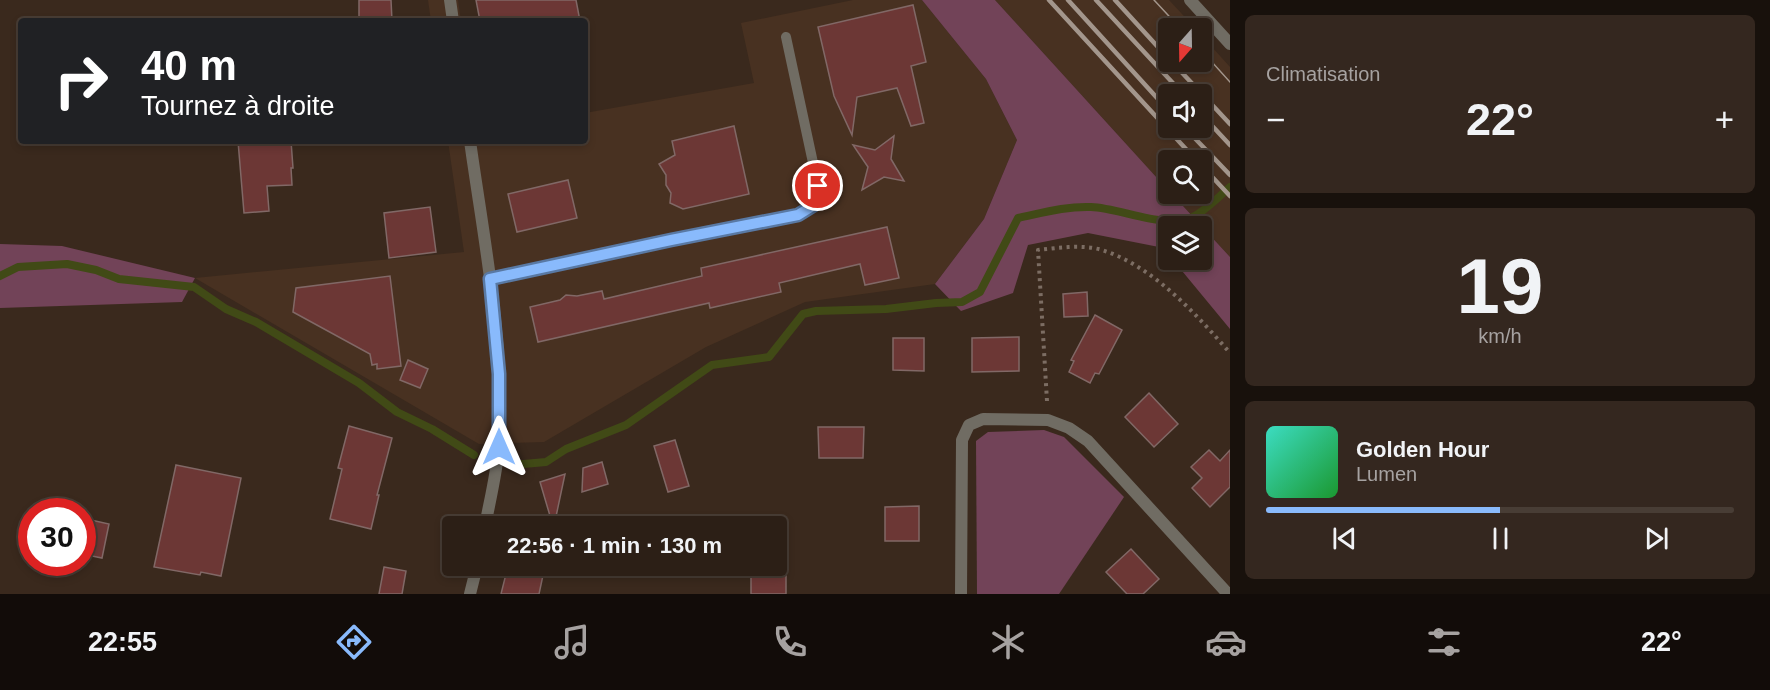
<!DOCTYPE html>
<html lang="fr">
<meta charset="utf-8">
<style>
body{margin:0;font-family:Helvetica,sans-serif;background:#34271f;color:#f1f3f6;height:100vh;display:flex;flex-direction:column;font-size:22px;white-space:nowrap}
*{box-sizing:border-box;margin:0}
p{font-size:20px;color:#a6a2a1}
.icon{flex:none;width:33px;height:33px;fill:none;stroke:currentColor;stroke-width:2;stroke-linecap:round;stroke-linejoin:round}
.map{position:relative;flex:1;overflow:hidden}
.panel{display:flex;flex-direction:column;gap:15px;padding:15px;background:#18110c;width:540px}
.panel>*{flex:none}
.banner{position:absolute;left:18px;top:18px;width:570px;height:126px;border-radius:6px;box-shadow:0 3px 9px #0003,0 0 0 2px #483d35;background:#202124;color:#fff;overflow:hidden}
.needle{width:39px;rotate:200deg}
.buttons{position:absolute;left:1158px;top:18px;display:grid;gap:12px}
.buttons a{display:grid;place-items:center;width:54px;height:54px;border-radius:6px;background:#2c1f16;box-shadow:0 3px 9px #0003,0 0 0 2px #483d35;font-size:30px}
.speed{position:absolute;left:18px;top:498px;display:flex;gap:12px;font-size:30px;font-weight:700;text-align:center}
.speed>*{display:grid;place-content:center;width:78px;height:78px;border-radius:50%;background:#2c1f16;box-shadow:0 3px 9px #0003,0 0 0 2px #483d35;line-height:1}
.speed .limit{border:9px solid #d22;background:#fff;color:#111}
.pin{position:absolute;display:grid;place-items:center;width:51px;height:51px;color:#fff;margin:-26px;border:3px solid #fff;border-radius:50%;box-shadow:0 2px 6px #0007}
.me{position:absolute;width:66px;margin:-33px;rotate:0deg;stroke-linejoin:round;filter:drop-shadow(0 0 4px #0008)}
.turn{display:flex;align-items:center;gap:21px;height:126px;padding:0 24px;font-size:27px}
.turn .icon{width:78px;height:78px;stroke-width:2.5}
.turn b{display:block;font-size:42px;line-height:51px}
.big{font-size:45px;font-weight:600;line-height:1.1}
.panel .card{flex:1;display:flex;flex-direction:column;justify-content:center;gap:9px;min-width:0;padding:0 21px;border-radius:9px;background:#34271f}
.panel .dial{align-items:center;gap:0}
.dial b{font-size:78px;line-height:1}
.song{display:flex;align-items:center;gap:18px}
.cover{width:72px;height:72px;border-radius:9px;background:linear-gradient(135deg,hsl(170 70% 55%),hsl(130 70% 35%))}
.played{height:6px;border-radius:3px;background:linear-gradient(90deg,#89bafc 50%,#483d35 50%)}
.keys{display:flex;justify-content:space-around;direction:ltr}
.heat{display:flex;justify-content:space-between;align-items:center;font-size:33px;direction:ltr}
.trip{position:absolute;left:442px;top:516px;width:345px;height:60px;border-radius:6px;background:#2c1f16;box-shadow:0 3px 9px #0003,0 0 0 2px #483d35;font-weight:600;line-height:60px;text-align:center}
.tab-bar{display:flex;height:96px;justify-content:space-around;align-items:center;background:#120c09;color:#a6a2a1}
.tab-bar .icon{width:42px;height:42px}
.tab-bar .on{color:#89bafc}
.tab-bar b{font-size:27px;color:#f1f3f6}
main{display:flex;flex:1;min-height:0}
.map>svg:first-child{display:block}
</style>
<main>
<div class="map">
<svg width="1230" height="594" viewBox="0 0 1230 594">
<rect width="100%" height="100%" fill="#3a291d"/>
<!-- built -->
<g fill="#483121" fill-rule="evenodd">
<path d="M428 0H458L461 21H431Z"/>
<path d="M853 0H922L986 79 1017 140 984 219 935 284 805 302 706 347 544 442 479 444 195 278 464 252 448 141H585V113L754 83 741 23Z"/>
<path d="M995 0H1169L1195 28H1168V62H1202V36L1230 67V257L1172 194H1202V160H1168V190ZM1168 94H1202V128H1168Z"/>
</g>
<!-- green -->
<g fill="#724358">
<path d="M922 0H995L1168 190V194H1172L1230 257V329L1173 260H1202V226H1168V254L1164 248 1088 233 1028 245 1013 293 961 311 935 284 984 219 1017 140 986 79Z"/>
<path d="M0 244 62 246 195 278 182 302 0 308Z"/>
<path d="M1044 430 1064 437 1124 497 1059 594H977L976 441 988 432Z"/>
</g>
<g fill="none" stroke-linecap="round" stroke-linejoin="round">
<!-- stream -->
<g stroke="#414a16" stroke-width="8">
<path d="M0 276 18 267 67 264 96 270 119 279 194 287 226 309 256 322 359 383 397 412 432 429 474 455"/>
<path d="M512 465 546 462 566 449 626 425 712 365 769 357 803 314 816 311 886 309 936 303 962 302 980 292 1018 218C1042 213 1066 206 1091 207 1123 208 1170 233 1198 214 1210 206 1220 196 1230 187"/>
</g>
</g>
<!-- building -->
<g fill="#6c3735" stroke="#816866" stroke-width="1.5">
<path d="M359 0H391L392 21H359Z"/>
<path d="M476 0H576L580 21H480Z"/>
<path d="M913 5 926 62 911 66 924 123 911 126 897 88 857 97 852 135 834 96 818 27Z"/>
<path d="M734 126 749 194 683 209 670 203 671 193 666 185V175L659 164 675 155 672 141Z"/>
<path d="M894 136 891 159 904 181 884 177 862 190 868 167 853 145 875 150Z"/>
<path d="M238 141H291L293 168H291L292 185 267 186 269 211 244 213Z"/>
<path d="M568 180 577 218 517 232 508 194Z"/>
<path d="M430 207 436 252 389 258 384 213Z"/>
<path d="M887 227 899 278 865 285 860 264 779 283 781 292 710 308 709 303 538 342 530 307 560 300 566 295 577 296 602 291 604 299 702 276 701 268Z"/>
<path d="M390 276 401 366 377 369V364L372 365 370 354 293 312 296 288Z"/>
<path d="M1087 292 1088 316 1064 317 1063 294Z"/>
<path d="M1095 315 1122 330 1099 374 1095 373 1090 383 1069 372 1074 361 1071 360Z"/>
<path d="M1019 337V371L972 372V338Z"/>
<path d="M893 338H924V371L893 370Z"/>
<path d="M408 360 428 369 420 388 400 380Z"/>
<path d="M1149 393 1178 424 1154 447 1125 417Z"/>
<path d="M349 426 392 438 377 495H379L371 529 330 519 342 469 338 468Z"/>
<path d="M818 427H864L863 458H819Z"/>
<path d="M675 440 689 486 668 492 654 446Z"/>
<path d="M1209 450 1220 461 1230 450V487L1210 507 1192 488 1202 478 1191 467Z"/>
<path d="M602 462 608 484 582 492 583 468Z"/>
<path d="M176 465 241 478 221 576 201 572 200 575 154 567Z"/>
<path d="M565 474 554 526H553L540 482Z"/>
<path d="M919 506V541H885V507Z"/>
<path d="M82 518 109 524 102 558 82 554Z"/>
<path d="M1131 549 1159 579 1143 594H1127L1106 572Z"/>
<path d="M508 566H545L539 594H501Z"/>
<rect x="751" y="566" width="35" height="28"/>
<path d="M384 567 406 571 402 594H379Z"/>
</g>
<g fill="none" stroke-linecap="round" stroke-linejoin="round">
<!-- path -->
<path stroke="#7c6d63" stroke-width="4" stroke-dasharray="3 4.5" stroke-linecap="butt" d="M1047 401 1038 250C1058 248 1082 244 1102 250 1153 266 1196 314 1230 353"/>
<!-- lane -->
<path stroke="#706c63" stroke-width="10" d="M490 279 671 240 798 215 814 205 818 186 786 37"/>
<!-- street -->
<g stroke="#706c63" stroke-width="12">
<path d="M450 0 453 21"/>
<path d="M1190 0 1230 44"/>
<path d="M470 141C484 241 505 344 499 445 497 472 490 500 485 526"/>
<path d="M470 594 477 566"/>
<path d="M961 594 962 440 969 425 983 419 1048 420 1069 428 1088 441 1228 594"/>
</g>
<!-- tram -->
<g stroke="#a3968c" stroke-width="1.5">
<path d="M1154 0 1180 28"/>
<path d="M1202 51 1230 82"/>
</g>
<!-- rail -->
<g stroke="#a3968c" stroke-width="4.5">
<path d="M1049 0 1196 160"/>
<path d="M1068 0 1168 110"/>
<path d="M1096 0 1183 94"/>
<path d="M1115 0 1168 58"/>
<path d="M1172 62 1230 124"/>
<path d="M1202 115 1230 145"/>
<path d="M1185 128 1230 175"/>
<path d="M1202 166 1230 196"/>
</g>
</g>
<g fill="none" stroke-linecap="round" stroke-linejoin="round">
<!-- route casing -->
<g stroke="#5979a4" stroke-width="15">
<path id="route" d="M499 447V374L490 279 671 240 798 215 814 205 818 186"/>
</g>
<!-- route -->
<use href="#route" stroke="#89bafc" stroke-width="10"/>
</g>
</svg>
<div class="buttons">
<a><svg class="needle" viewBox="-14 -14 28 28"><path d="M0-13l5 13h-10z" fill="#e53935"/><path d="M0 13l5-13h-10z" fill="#a6a2a1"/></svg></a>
<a><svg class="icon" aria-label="sound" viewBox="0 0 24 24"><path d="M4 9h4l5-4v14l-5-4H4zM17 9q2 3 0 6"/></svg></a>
<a><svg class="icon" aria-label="search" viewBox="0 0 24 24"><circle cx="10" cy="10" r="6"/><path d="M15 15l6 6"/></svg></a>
<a><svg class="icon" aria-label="layers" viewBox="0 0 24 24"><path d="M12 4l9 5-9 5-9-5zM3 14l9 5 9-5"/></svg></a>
</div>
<div class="speed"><div class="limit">30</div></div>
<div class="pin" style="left:818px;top:186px;background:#d93025"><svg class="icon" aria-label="arrive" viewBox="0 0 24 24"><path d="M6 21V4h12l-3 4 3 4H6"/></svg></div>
<svg class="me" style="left:499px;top:447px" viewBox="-20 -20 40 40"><path d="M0-17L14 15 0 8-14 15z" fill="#89bafc" stroke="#fff" stroke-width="4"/></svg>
<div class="trip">22:56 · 1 min · 130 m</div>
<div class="banner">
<div class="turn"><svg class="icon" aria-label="right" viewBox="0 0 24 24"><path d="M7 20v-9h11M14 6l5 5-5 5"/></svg><div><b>40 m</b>Tournez à droite</div></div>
</div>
</div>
<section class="panel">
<div class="card"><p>Climatisation</p>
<div class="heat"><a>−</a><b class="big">22°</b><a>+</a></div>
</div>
<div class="card dial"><b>19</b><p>km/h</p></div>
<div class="card">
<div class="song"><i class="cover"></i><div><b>Golden Hour</b><p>Lumen</p></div></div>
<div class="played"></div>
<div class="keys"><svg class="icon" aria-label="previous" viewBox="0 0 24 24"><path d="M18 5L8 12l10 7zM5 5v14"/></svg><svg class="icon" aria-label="pause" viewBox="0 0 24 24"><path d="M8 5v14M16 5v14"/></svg><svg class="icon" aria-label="next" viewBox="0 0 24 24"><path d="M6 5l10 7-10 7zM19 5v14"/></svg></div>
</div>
</section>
</main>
<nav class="tab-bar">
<b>22:55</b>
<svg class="icon on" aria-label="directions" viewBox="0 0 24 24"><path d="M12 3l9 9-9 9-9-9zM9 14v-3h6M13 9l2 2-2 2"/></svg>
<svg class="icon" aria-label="music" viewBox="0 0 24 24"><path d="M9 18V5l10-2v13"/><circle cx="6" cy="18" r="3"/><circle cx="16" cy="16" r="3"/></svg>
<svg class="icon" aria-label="phone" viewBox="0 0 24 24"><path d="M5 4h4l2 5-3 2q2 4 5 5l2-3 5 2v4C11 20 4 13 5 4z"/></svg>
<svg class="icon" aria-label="climate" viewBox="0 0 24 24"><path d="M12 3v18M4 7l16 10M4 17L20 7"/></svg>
<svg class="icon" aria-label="car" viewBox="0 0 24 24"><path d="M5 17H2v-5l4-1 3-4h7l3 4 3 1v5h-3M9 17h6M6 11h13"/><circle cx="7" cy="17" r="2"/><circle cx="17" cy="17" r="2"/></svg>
<svg class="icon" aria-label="filters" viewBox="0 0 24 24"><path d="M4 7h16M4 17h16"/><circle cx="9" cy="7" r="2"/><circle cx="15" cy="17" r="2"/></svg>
<b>22°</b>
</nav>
